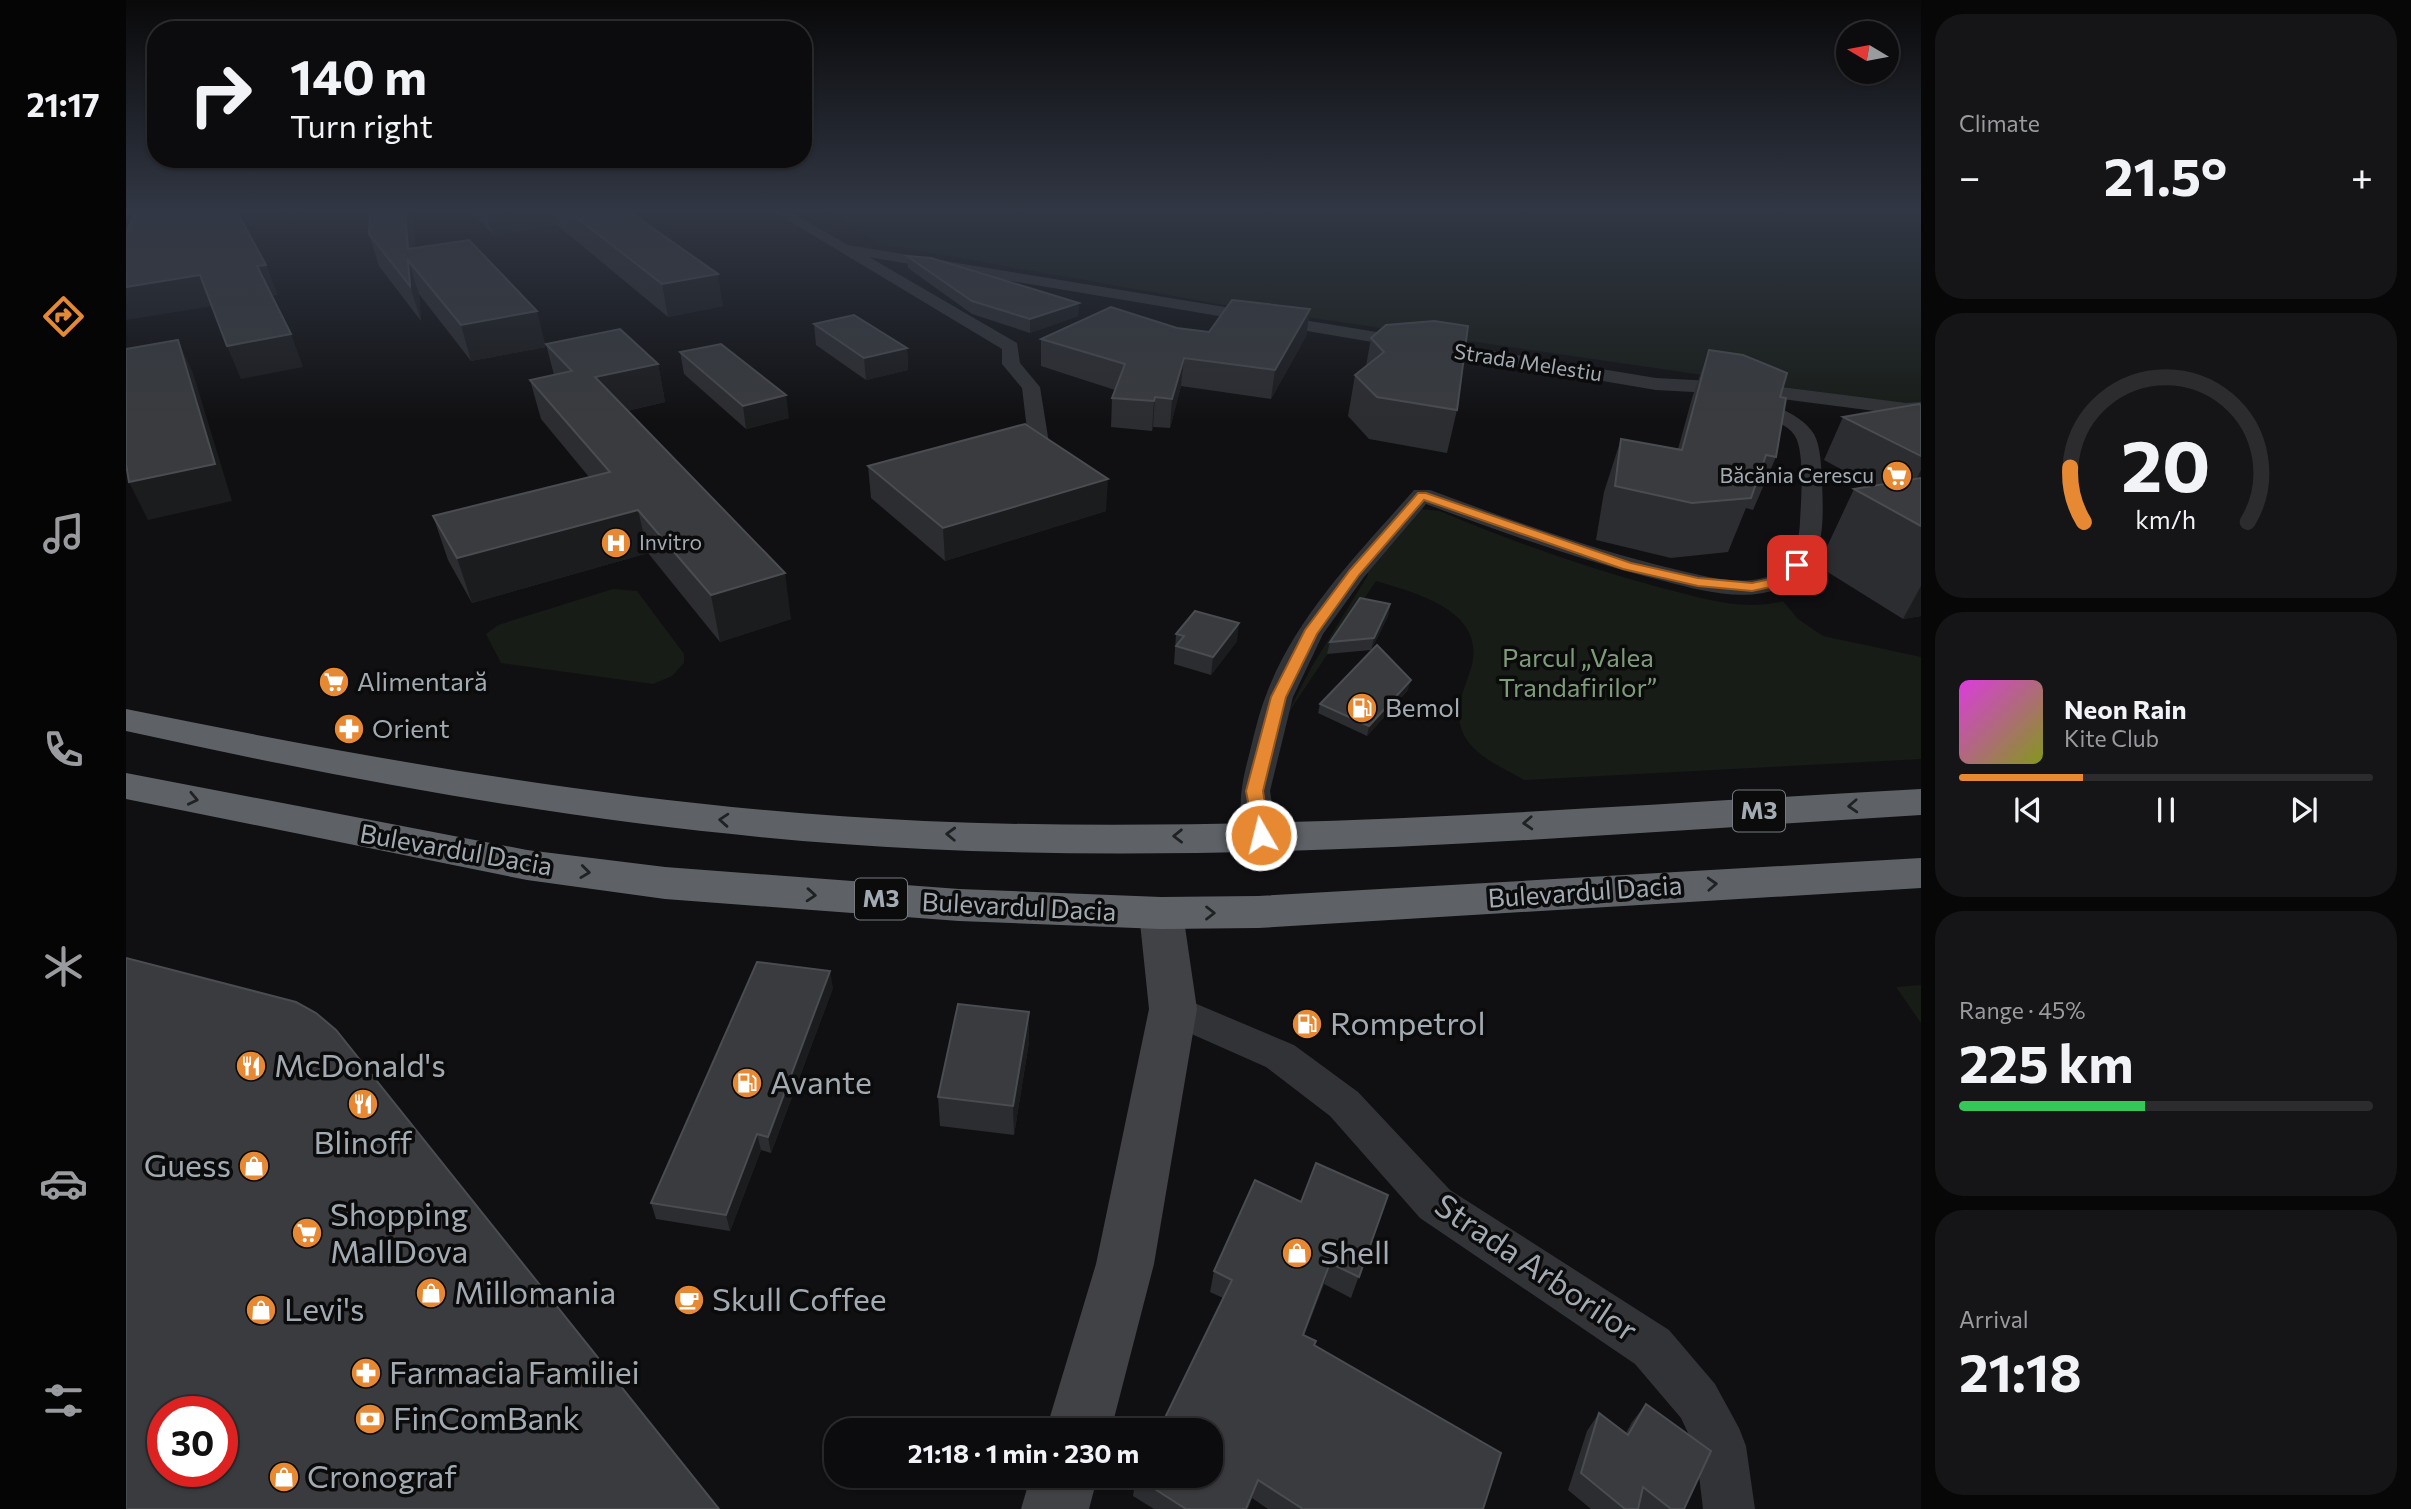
<!DOCTYPE html>
<meta charset="utf-8">
<style>
body{margin:0;font-family:Commissioner,sans-serif;background:#151517;color:#f1f3f6;height:100vh;display:flex;flex-direction:column;font-size:26px;white-space:nowrap}
*{box-sizing:border-box;margin:0}
p{font-size:23px;color:#9a9b9e}
.icon{flex:none;width:38px;height:38px;fill:none;stroke:currentColor;stroke-width:2;stroke-linecap:round;stroke-linejoin:round}
.map{position:relative;flex:1;overflow:hidden}
.side{display:flex;flex-direction:column;gap:14px;padding:14px;background:#070708;width:490px}
.side>*{flex:none}
.hud{position:absolute;left:21px;top:21px;width:665px;height:147px;border-radius:28px;box-shadow:0 2px 5px #0004,0 0 0 2px #2c2c2e;background:#0c0c0e;color:#f1f3f6;overflow:hidden}
.needle{width:46px;rotate:280deg}
.controls{position:absolute;left:1710px;top:21px;display:grid;gap:14px}
.controls a{display:grid;place-items:center;width:63px;height:63px;border-radius:50%;background:#0c0c0e;box-shadow:0 2px 5px #0004,0 0 0 2px #2c2c2e;font-size:35px}
.speed{position:absolute;left:21px;top:1396px;display:flex;gap:14px;font-size:35px;font-weight:700;text-align:center}
.speed>*{display:grid;place-content:center;width:91px;height:91px;border-radius:50%;background:#0c0c0e;box-shadow:0 2px 5px #0004,0 0 0 2px #2c2c2e;line-height:1}
.speed .limit{border:10px solid #d22;background:#fff;color:#111}
.pin{position:absolute;display:grid;place-items:center;width:60px;height:60px;color:#fff;margin:-30px;border-radius:14px;box-shadow:0 4px 10px #0006}
.me{position:absolute;width:77px;margin:-38px;rotate:352deg;stroke-linejoin:round;filter:drop-shadow(0 0 5px #0008)}
.turn{display:flex;align-items:center;gap:24px;height:147px;padding:0 28px;font-size:32px}
.turn .icon{width:91px;height:91px;stroke-width:2.5}
.turn b{display:block;font-size:49px;line-height:60px}
.big{font-size:52px;font-weight:700;line-height:1.1}
.side .widget{flex:1;display:flex;flex-direction:column;justify-content:center;gap:10px;min-width:0;padding:0 24px;border-radius:28px;background:#151517}
.side .dial{align-items:center;gap:0}
.dial svg{height:182px;overflow:visible;fill:none;stroke:#2c2c2e;stroke-width:7;stroke-linecap:round;text-anchor:middle}
.dial text{fill:#f1f3f6;stroke:none}
.song{display:flex;align-items:center;gap:21px}
.cover{width:84px;height:84px;border-radius:10px;background:linear-gradient(135deg,hsl(300 70% 55%),hsl(70 70% 35%))}
.played{height:7px;border-radius:4px;background:linear-gradient(90deg,#e78932 30%,#2c2c2e 30%)}
.keys{display:flex;justify-content:space-around;direction:ltr}
.heat{display:flex;justify-content:space-between;align-items:center;font-size:38px;direction:ltr}
.charge{height:10px;border-radius:5px;background:linear-gradient(90deg,#34c759 45%,#2c2c2e 0)}
.trip{position:absolute;left:698px;top:1418px;width:399px;height:70px;border-radius:28px;background:#0c0c0e;box-shadow:0 2px 5px #0004,0 0 0 2px #2c2c2e;font-weight:700;line-height:70px;text-align:center}
main{display:flex;flex:1;min-height:0}
.dock{display:flex;flex-direction:column;width:126px;justify-content:space-around;align-items:center;background:#050506;color:#9a9b9e}
.dock .icon{width:49px;height:49px}
.dock .active{color:#e78932}
.dock b{font-size:32px;color:#f1f3f6}
.map>svg:first-child{display:block}
</style>
<main>
<nav class="dock">
<b>21:17</b>
<svg class="icon active" aria-label="directions" viewBox="0 0 24 24"><path d="M12 3l9 9-9 9-9-9zM9 14v-3h6M13 9l2 2-2 2"/></svg>
<svg class="icon" aria-label="music" viewBox="0 0 24 24"><path d="M9 18V5l10-2v13"/><circle cx="6" cy="18" r="3"/><circle cx="16" cy="16" r="3"/></svg>
<svg class="icon" aria-label="phone" viewBox="0 0 24 24"><path d="M5 4h4l2 5-3 2q2 4 5 5l2-3 5 2v4C11 20 4 13 5 4z"/></svg>
<svg class="icon" aria-label="climate" viewBox="0 0 24 24"><path d="M12 3v18M4 7l16 10M4 17L20 7"/></svg>
<svg class="icon" aria-label="car" viewBox="0 0 24 24"><path d="M5 17H2v-5l4-1 3-4h7l3 4 3 1v5h-3M9 17h6M6 11h13"/><circle cx="7" cy="17" r="2"/><circle cx="17" cy="17" r="2"/></svg>
<svg class="icon" aria-label="filters" viewBox="0 0 24 24"><path d="M4 7h16M4 17h16"/><circle cx="9" cy="7" r="2"/><circle cx="15" cy="17" r="2"/></svg>
</nav>
<div class="map">
<svg width="1795" height="1509" viewBox="0 0 1795 1509">
<rect width="100%" height="100%" fill="#101012"/>
<!-- green -->
<g fill="#171c17">
<path d="M694 210H1795V440L1722 416 1739 411 1793 416 1789 406 1104 306 756 244Z"/>
<path d="M1294 509 1314 511C1387 542 1460 568 1536 588 1576 598 1616 612 1657 601L1672 619 1697 636 1795 657V759L1398 780C1378 768 1349 757 1338 735 1326 711 1338 691 1345 668 1362 611 1290 593 1250 581L1159 718 1185 668 1242 575 1241 569Z"/>
<path d="M487 589 511 591 558 654V663L546 676 527 684 375 663 360 634 372 625Z"/>
<path d="M1795 985V1023L1770 987Z"/>
</g>
<g fill="none" stroke-linecap="round" stroke-linejoin="round">
<!-- street -->
<g fill="#313336" fill-rule="evenodd">
<path d="M645 210H661L722 245 1530 378 1624 383 1780 403 1795 402V414L1780 415 1624 395 1530 390 743 257 891 343 894 363 914 387 923 443 945 460 942 464C928 468 912 457 903 446L896 388 876 364V349Z"/>
<path d="M1619 397C1642 403 1674 412 1688 434 1695 447 1695 467 1696 481 1698 534 1700 580 1637 593 1605 599 1569 589 1538 581 1456 561 1378 533 1300 504L1238 577 1197 634 1167 697 1144 791 1151 835 1146 843 1135 846 1124 843C1108 816 1116 782 1123 755 1128 736 1132 716 1139 698 1168 617 1233 553 1288 490H1304C1385 520 1467 550 1552 570 1578 576 1610 585 1637 578 1665 571 1673 547 1674 521 1675 502 1679 452 1669 436 1656 416 1621 418 1609 403Z"/>
<path d="M1047 994 1168 1045 1232 1092 1324 1190 1543 1330 1589 1384 1613 1428 1620 1446 1629 1509H1577L1570 1450 1555 1418 1509 1364 1294 1218 1204 1116 1140 1067 1034 1020 1028 1009 1034 998Z"/>
</g>
<!-- secondary -->
<g fill="#404246" fill-rule="evenodd">
<path d="M1035 897 1051 901 1057 913 1071 1009 1028 1264 985 1430H920L970 1264 1023 1009 1013 913 1019 901Z"/>
<path d="M905 1475H972L963 1509H895Z"/>
</g>
<!-- highway -->
<g fill="#5e6267" fill-rule="evenodd">
<path d="M0 709C264 763 529 809 798 821 1130 835 1464 807 1795 789V815C1464 835 1130 865 798 849 528 836 263 789 0 731Z"/>
<path d="M0 773 401 850 539 867 833 889 1035 897 1132 896 1795 858V888L1132 928 1035 929 833 921 539 899 401 880 0 799Z"/>
</g>
</g>
<!-- wall -->
<g fill="#2c2d30">
<path d="M244 210H284L288 223 289 248 420 347 345 361 293 294 295 321 253 266 243 234Z"/>
<path d="M344 210H501L597 306 542 317 431 225 367 235Z"/>
<path d="M781 256 953 303 952 316 904 333 846 314 782 268Z"/>
<path d="M1184 309 1180 336 1145 399 1055 386 1044 428 1027 427 1026 431 985 427 986 398 989 390 915 366V339L1051 328 1083 332Z"/>
<path d="M688 324 781 348 782 370 740 380 690 345Z"/>
<path d="M1245 338 1331 410 1321 453 1243 439 1222 416 1229 375 1240 366Z"/>
<path d="M420 344 532 364 539 402 501 411 665 619 594 642 522 553 346 603 322 560 307 516 463 477 415 419 404 380 428 375Z"/>
<path d="M1583 350 1654 397 1650 457 1627 510 1620 508 1602 552 1545 558 1470 540 1478 492 1495 439 1552 449 1566 398Z"/>
<path d="M554 352 663 418 620 429 558 374Z"/>
<path d="M1795 405V616L1777 619 1692 566 1728 489 1746 486 1698 460 1717 417Z"/>
<path d="M742 466 980 511 819 561 745 498Z"/>
<path d="M1264 604 1262 616 1245 650 1201 654 1204 642Z"/>
<path d="M1050 634 1111 641 1085 675 1048 664Z"/>
<path d="M1282 690 1241 736 1192 713 1194 704Z"/>
<path d="M707 988 645 1153 635 1150 604 1231 530 1219 525 1203Z"/>
<path d="M903 1012V1042L888 1135 814 1126 812 1097Z"/>
<path d="M1262 1195 1225 1298 1198 1284 1178 1335 1357 1509H1142L1126 1498 1122 1509H1028L1007 1496 1010 1477 1097 1298 1084 1292 1088 1271 1175 1202Z"/>
<path d="M1520 1404 1558 1509H1465L1442 1490 1461 1431 1473 1413 1500 1433 1506 1422Z"/>
</g>
<!-- shaded-wall -->
<g fill="#1b1c1e">
<path d="M158 210H179L163 222Z"/>
<path d="M279 210H284L288 223 291 271 282 249Z"/>
<path d="M360 210H427L431 225 367 235Z"/>
<path d="M282 260 293 294 295 321 284 286Z"/>
<path d="M140 265 152 295 143 296 131 266Z"/>
<path d="M592 274 597 306 542 317 536 284Z"/>
<path d="M74 275 87 306 0 320V287Z"/>
<path d="M953 303 952 316 904 333V319Z"/>
<path d="M1184 309 1180 336 1145 399 1149 370Z"/>
<path d="M411 311 420 347 345 361 335 325Z"/>
<path d="M165 334 177 367 115 379 101 346Z"/>
<path d="M52 340 67 373 106 501 22 520 3 482Z"/>
<path d="M781 348 782 370 740 380 738 358Z"/>
<path d="M1058 358 1055 386 1044 428 1046 399Z"/>
<path d="M532 364 539 402 478 416 469 377Z"/>
<path d="M660 395 663 418 620 429 617 406Z"/>
<path d="M1029 397 1027 427 1026 431 1028 401Z"/>
<path d="M1795 470V500L1778 504Z"/>
<path d="M982 479 980 511 819 561 817 528Z"/>
<path d="M512 510 522 553 346 603 331 558Z"/>
<path d="M659 573 665 619 594 642 585 595Z"/>
<path d="M1795 586V616L1777 619Z"/>
<path d="M1264 604 1262 616 1245 650 1248 638Z"/>
<path d="M1113 623 1111 641 1085 675 1087 657Z"/>
<path d="M1285 680 1282 690 1241 736 1243 726Z"/>
<path d="M704 971 707 988 645 1153 642 1137Z"/>
<path d="M903 1012V1042L888 1135 887 1106Z"/>
<path d="M631 1134 635 1150 604 1231 600 1215Z"/>
<path d="M1204 1263 1198 1284 1171 1355 1177 1335Z"/>
<path d="M1132 1480 1122 1509H1120Z"/>
</g>
<!-- building -->
<g fill="#393b3e" stroke="#494c50" stroke-width="2" fill-rule="evenodd">
<path d="M10 210H110L140 265 131 266 165 334 101 346 74 275 0 287V233Z"/>
<path d="M244 210H279L282 249 343 240 411 311 335 325 282 260 284 286 243 234Z"/>
<path d="M441 210H501L592 274 536 284Z"/>
<path d="M781 256 805 258 953 303 904 319 846 301Z"/>
<path d="M1106 300 1184 309 1149 370 1058 358 1046 399 1029 397 1028 401 986 398 999 364 915 339 985 307 1051 328 1083 332Z"/>
<path d="M728 315 781 348 738 358 688 324Z"/>
<path d="M1308 321 1342 326 1331 410 1251 397 1229 375 1258 352 1245 338 1260 325Z"/>
<path d="M494 329 532 364 469 377 659 573 585 595 512 510 331 558 307 516 484 472 404 380 446 371 420 344Z"/>
<path d="M52 340 89 464 3 482 0 464V349Z"/>
<path d="M595 344 660 395 617 406 554 352Z"/>
<path d="M1583 350 1617 355 1661 373 1654 397 1660 398 1650 457 1640 455 1625 498 1566 503 1489 486 1495 439 1556 450Z"/>
<path d="M1793 404 1795 405V456L1717 417Z"/>
<path d="M899 424 982 479 817 528 742 466Z"/>
<path d="M1795 478V526L1728 489Z"/>
<path d="M1234 598 1264 604 1248 638 1204 642Z"/>
<path d="M1069 611 1113 623 1087 657 1050 646 1058 636 1050 634Z"/>
<path d="M1251 645 1285 680 1243 726 1194 704Z"/>
<path d="M0 958 170 1002 190 1013 210 1030 593 1509H0ZM37 1412H96V1472H37Z"/>
<path d="M631 962 704 971 642 1137 631 1134 600 1215 525 1203Z"/>
<path d="M832 1004 903 1012 887 1106 812 1097Z"/>
<path d="M1190 1163 1262 1195 1233 1277 1204 1263 1177 1335 1190 1341 1188 1345 1375 1453 1357 1509H1177L1132 1480 1120 1509H1060L1010 1477 1011 1475H1085V1430H1033L1106 1280 1088 1271 1129 1180 1175 1202Z"/>
<path d="M1520 1404 1585 1451 1558 1509H1545L1517 1487 1512 1509H1499L1455 1473 1473 1413 1502 1435Z"/>
</g>
<!-- one-way arrows -->
<defs><path id="oneway-chevron" d="M-2-3.5L2.5 0L-2 3.5" fill="none" stroke-width="1.6" stroke-linecap="round" stroke-linejoin="round" transform="scale(1.75)"/></defs>
<g stroke="#202123">
<use href="#oneway-chevron" transform="translate(67 799) rotate(12)"/>
<use href="#oneway-chevron" transform="translate(1727 806) rotate(177)"/>
<use href="#oneway-chevron" transform="translate(598 820) rotate(-176)"/>
<use href="#oneway-chevron" transform="translate(1402 823) rotate(177)"/>
<use href="#oneway-chevron" transform="translate(825 834) rotate(-178)"/>
<use href="#oneway-chevron" transform="translate(1052 836) rotate(179)"/>
<use href="#oneway-chevron" transform="translate(459 872) rotate(7)"/>
<use href="#oneway-chevron" transform="translate(1586 884) rotate(-3)"/>
<use href="#oneway-chevron" transform="translate(685 895) rotate(4)"/>
<use href="#oneway-chevron" transform="translate(1084 913)"/>
</g>
<!-- sky -->
<linearGradient id="sky" x2="0" y2="1"><stop stop-color="#09090a"/><stop offset="0.5" stop-color="#313744"/><stop offset="1" stop-color="#313744" stop-opacity="0"/></linearGradient>
<rect width="1795" height="421" fill="url(#sky)"/>
<!-- route -->
<path fill="#e78932" stroke="#965920" stroke-width="2" d="M1292 493H1300L1505 563 1572 578 1626 583 1654 577 1667 562 1671 561 1677 565 1663 583 1626 591 1572 586 1497 569 1298 500 1233 575 1191 634 1160 697 1137 791 1144 835 1141 839H1129L1120 791 1145 697 1179 630 1224 570Z"/>
<!-- icons -->
<defs>
<g id="supermarket-disc" transform="scale(1.575)"><circle r="9.5" fill="#e78932" stroke="#0b0b0c"/><path d="M-6-5.5h2.5l.6 2H6L4.5 2H-2.5L-4.4-4H-6ZM-1.5 3.2a1.3 1.3 0 1 0 .1 0ZM3 3.2a1.3 1.3 0 1 0 .1 0Z" fill="#fff"/></g>
<g id="hospital-disc" transform="scale(1.575)"><circle r="9.5" fill="#e78932" stroke="#0b0b0c"/><path d="M-5-5h3v3.5h4V-5h3V5h-3V1.5h-4V5h-3Z" fill="#fff"/></g>
<g id="fuel-disc" transform="scale(1.575)"><circle r="9.5" fill="#e78932" stroke="#0b0b0c"/><path d="M-5.5-6h7V0h2V4h1.3V-2.5L3-4.5l.8-.8L6-3V5H2.5V1h-1V6h-7ZM-4.2-4.7v3.2H.2V-4.7Z" fill="#fff"/></g>
<g id="pharmacy-disc" transform="scale(1.575)"><circle r="9.5" fill="#e78932" stroke="#0b0b0c"/><path d="M-2-6h4v4h4v4h-4v4h-4v-4h-4v-4h4Z" fill="#fff"/></g>
<g id="restaurant-disc" transform="scale(1.575)"><circle r="9.5" fill="#e78932" stroke="#0b0b0c"/><path d="M-5-6h1v4h1v-4h1v4h1v-4h1v5L-1.5 .5V6h-2V.5L-5-1ZM5-6V6H3V1.5H1.5Q1.5-4 5-6Z" fill="#fff"/></g>
<g id="shop-disc" transform="scale(1.575)"><circle r="9.5" fill="#e78932" stroke="#0b0b0c"/><path d="M-5-2.5h2.3a2.7 3.5 0 0 1 5.4 0H5L5.5 6h-11ZM-1.5-2.5h3a1.5 2.3 0 0 0-3 0Z" fill="#fff"/></g>
<g id="cafe-disc" transform="scale(1.575)"><circle r="9.5" fill="#e78932" stroke="#0b0b0c"/><path d="M-5.5-4.5H6V0H3Q3 3.5 0 3.5H-2.5Q-5.5 3.5-5.5 0ZM3-3.2v2h1.7v-2ZM-6 4.5H4V6H-6Z" fill="#fff"/></g>
<g id="bank-disc" transform="scale(1.575)"><circle r="9.5" fill="#e78932" stroke="#0b0b0c"/><path d="M-6-4H6V4H-6ZM0-2.3a2.3 2.3 0 1 0 0 4.6a2.3 2.3 0 1 0 0-4.6Z" fill="#fff"/></g>
</defs>
<g fill-rule="evenodd">
<use href="#supermarket-disc" x="1771" y="476"/>
<use href="#hospital-disc" x="490" y="543"/>
<use href="#supermarket-disc" x="208" y="682"/>
<use href="#fuel-disc" x="1236" y="708"/>
<use href="#pharmacy-disc" x="223" y="729"/>
<use href="#fuel-disc" x="1181" y="1024"/>
<use href="#restaurant-disc" x="125" y="1066"/>
<use href="#fuel-disc" x="621" y="1083"/>
<use href="#restaurant-disc" x="237" y="1104"/>
<use href="#shop-disc" x="128" y="1166"/>
<use href="#supermarket-disc" x="181" y="1233"/>
<use href="#shop-disc" x="1171" y="1253"/>
<use href="#shop-disc" x="305" y="1293"/>
<use href="#cafe-disc" x="563" y="1300"/>
<use href="#shop-disc" x="135" y="1310"/>
<use href="#pharmacy-disc" x="240" y="1373"/>
<use href="#bank-disc" x="244" y="1419"/>
<use href="#shop-disc" x="158" y="1477"/>
</g>
<g text-anchor="middle" stroke-width="7" stroke-linejoin="round" paint-order="stroke">
<!-- far-street labels -->
<g font-size="21" fill="#a2aab2" stroke="#0b0b0c">
<text transform="translate(1402 363) rotate(9)" y="7">Strada Melestiu</text>
</g>
<!-- far-poi labels -->
<g font-size="21" fill="#a2aab2" stroke="#0b0b0c" text-anchor="end">
<text x="1748" y="483">Băcănia Cerescu</text>
<text x="513" y="550" text-anchor="start">Invitro</text>
</g>
<!-- shield labels -->
<g fill="#0b0b0c" stroke="#757a80" stroke-width="2">
<rect x="1607" y="790.5" width="52" height="41" rx="5"/>
<rect x="729" y="878.5" width="52" height="41" rx="5"/>
</g>
<g font-size="24" font-weight="bold" fill="#a2aab2">
<text x="1633" y="819">M3</text>
<text x="755" y="907">M3</text>
</g>
<!-- park labels -->
<g font-size="26" fill="#7e9c7a" stroke="#0b0b0c">
<text x="1452" y="667">Parcul „Valea<tspan x="1452" dy="30">Trandafirilor”</tspan></text>
</g>
<!-- poi labels -->
<g font-size="26" fill="#a2aab2" stroke="#0b0b0c" text-anchor="start">
<text x="231" y="691">Alimentară</text>
<text x="1259" y="717">Bemol</text>
<text x="246" y="738">Orient</text>
</g>
<!-- street labels -->
<g font-size="26" fill="#a2aab2" stroke="#0b0b0c">
<text transform="translate(330 850) rotate(10)" y="9">Bulevardul Dacia</text>
<text transform="translate(1459 892) rotate(-4)" y="9">Bulevardul Dacia</text>
<text transform="translate(893 907) rotate(3)" y="9">Bulevardul Dacia</text>
</g>
<!-- near-poi labels -->
<g font-size="32" fill="#a2aab2" stroke="#0b0b0c" text-anchor="start">
<text x="1204" y="1035">Rompetrol</text>
<text x="148" y="1077">McDonald's</text>
<text x="644" y="1094">Avante</text>
<text x="237" y="1154" text-anchor="middle">Blinoff</text>
<text x="105" y="1177" text-anchor="end">Guess</text>
<text x="204" y="1226">Shopping<tspan x="204" dy="37">MallDova</tspan></text>
<text x="1194" y="1264">Shell</text>
<text x="328" y="1304">Millomania</text>
<text x="586" y="1311">Skull Coffee</text>
<text x="158" y="1321">Levi's</text>
<text x="263" y="1384">Farmacia Familiei</text>
<text x="267" y="1430">FinComBank</text>
<text x="181" y="1488">Cronograf</text>
</g>
<!-- near-street labels -->
<g font-size="32" fill="#a2aab2" stroke="#0b0b0c">
<text transform="translate(1410 1268) rotate(34)" y="11">Strada Arborilor</text>
</g>
</g>
</svg>
<div class="controls">
<a><svg class="needle" viewBox="-14 -14 28 28"><path d="M0-13l5 13h-10z" fill="#e53935"/><path d="M0 13l5-13h-10z" fill="#9a9b9e"/></svg></a>
</div>
<div class="speed"><div class="limit">30</div></div>
<div class="pin" style="left:1671px;top:565px;background:#d93025"><svg class="icon" aria-label="arrive" viewBox="0 0 24 24"><path d="M6 21V4h12l-3 4 3 4H6"/></svg></div>
<svg class="me" style="left:1135px;top:835px" viewBox="-20 -20 40 40"><circle r="17" fill="#e78932" stroke="#fff" stroke-width="3"/><path d="M0-11L8 9 0 5-8 9z" fill="#fff"/></svg>
<div class="trip">21:18 · 1 min · 230 m</div>
<div class="hud">
<div class="turn"><svg class="icon" aria-label="right" viewBox="0 0 24 24"><path d="M7 20v-9h11M14 6l5 5-5 5"/></svg><div><b>140 m</b>Turn right</div></div>
</div>
</div>
<section class="side">
<div class="widget"><p>Climate</p>
<div class="heat"><a>−</a><b class="big">21.5°</b><a>+</a></div>
</div>
<div class="widget dial"><svg viewBox="0 0 100 80">
<path d="M14 69A42 42 0 1 1 86 69"/>
<path d="M14 69A42 42 0 0 1 8 45" stroke="#e78932"/>
<text x="50" y="56" font-size="32" font-weight="700">20</text>
<text x="50" y="72" font-size="11">km/h</text>
</svg></div>
<div class="widget">
<div class="song"><i class="cover"></i><div><b>Neon Rain</b><p>Kite Club</p></div></div>
<div class="played"></div>
<div class="keys"><svg class="icon" aria-label="previous" viewBox="0 0 24 24"><path d="M18 5L8 12l10 7zM5 5v14"/></svg><svg class="icon" aria-label="pause" viewBox="0 0 24 24"><path d="M8 5v14M16 5v14"/></svg><svg class="icon" aria-label="next" viewBox="0 0 24 24"><path d="M6 5l10 7-10 7zM19 5v14"/></svg></div>
</div>
<div class="widget"><p>Range · 45%</p><b class="big">225 km</b><div class="charge"></div></div>
<div class="widget"><p>Arrival</p><b class="big">21:18</b></div>
</section>
</main>
